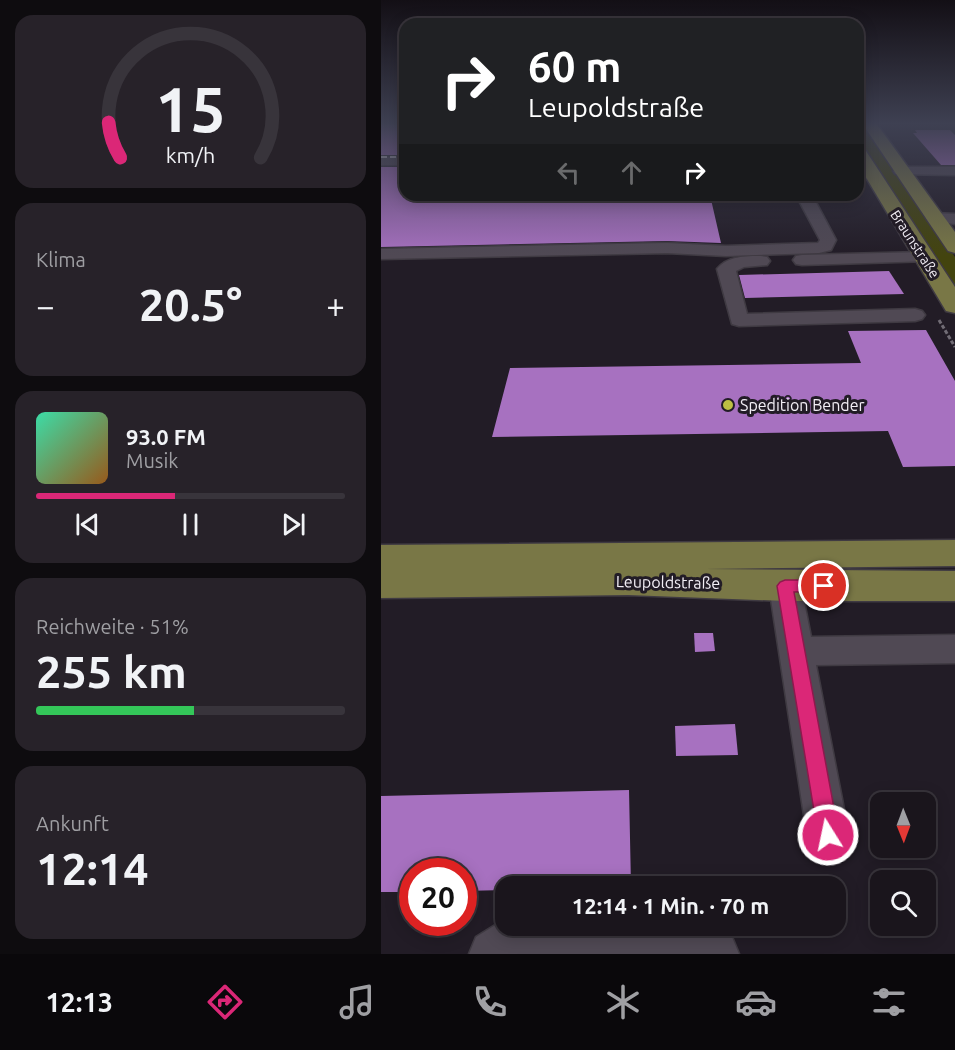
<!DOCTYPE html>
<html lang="de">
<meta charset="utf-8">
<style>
body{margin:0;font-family:Ubuntu,sans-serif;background:#272229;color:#f1f3f6;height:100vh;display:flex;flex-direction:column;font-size:22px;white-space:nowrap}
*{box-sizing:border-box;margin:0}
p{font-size:20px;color:#9f9fa3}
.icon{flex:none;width:33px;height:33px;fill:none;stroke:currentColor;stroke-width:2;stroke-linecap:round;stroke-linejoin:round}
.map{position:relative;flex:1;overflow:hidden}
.panel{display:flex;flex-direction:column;gap:15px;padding:15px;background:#0e0c0f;width:381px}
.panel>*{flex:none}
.top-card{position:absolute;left:18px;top:18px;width:465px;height:183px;border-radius:18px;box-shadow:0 3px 15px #0003,0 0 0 2px #38343b;background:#202124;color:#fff;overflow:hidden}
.needle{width:39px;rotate:179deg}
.controls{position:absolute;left:489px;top:792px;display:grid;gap:12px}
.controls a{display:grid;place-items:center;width:66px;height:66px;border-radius:12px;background:#1a151c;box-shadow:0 3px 15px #0003,0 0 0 2px #38343b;font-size:30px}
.speed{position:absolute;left:18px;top:858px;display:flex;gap:12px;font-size:30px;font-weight:700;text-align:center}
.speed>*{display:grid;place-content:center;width:78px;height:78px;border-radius:50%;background:#1a151c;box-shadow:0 3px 15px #0003,0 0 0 2px #38343b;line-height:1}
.speed .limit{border:9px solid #d22;background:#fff;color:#111}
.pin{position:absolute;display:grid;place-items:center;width:51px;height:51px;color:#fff;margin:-26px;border:3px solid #fff;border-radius:50%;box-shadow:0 2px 6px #0007}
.me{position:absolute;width:66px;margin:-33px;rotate:350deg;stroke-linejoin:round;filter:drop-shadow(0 0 4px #0008)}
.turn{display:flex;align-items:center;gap:21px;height:126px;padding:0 30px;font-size:27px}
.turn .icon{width:78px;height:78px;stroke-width:2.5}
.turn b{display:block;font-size:42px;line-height:51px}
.lanes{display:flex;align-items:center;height:57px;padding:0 30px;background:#0003;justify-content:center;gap:30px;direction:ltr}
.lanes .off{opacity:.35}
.big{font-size:45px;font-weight:700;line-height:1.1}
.panel .card{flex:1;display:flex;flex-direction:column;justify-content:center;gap:9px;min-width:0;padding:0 21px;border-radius:18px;background:#272229}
.panel .dial{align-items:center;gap:0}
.dial svg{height:156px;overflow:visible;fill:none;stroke:#38343b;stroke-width:7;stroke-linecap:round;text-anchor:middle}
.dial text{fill:#f1f3f6;stroke:none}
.song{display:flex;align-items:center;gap:18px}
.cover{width:72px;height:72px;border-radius:9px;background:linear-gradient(135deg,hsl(160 70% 55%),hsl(30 70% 35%))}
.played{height:6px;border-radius:3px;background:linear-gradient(90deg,#db2777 45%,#38343b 45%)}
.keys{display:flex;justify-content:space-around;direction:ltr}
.heat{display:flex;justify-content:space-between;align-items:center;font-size:33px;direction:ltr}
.charge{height:9px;border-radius:4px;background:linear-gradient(90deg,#34c759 51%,#38343b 0)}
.trip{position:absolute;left:114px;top:876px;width:351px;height:60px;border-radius:18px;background:#1a151c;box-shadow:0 3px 15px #0003,0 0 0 2px #38343b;font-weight:700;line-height:60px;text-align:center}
.dock{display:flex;height:96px;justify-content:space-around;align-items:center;background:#0a080b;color:#9f9fa3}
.dock .icon{width:42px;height:42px}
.dock .on{color:#db2777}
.dock b{font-size:27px;color:#f1f3f6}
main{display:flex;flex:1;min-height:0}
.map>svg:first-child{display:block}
</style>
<main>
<section class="panel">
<div class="card dial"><svg viewBox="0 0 100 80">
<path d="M14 69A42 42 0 1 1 86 69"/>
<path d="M14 69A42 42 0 0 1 8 51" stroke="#db2777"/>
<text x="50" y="56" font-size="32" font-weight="700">15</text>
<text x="50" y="72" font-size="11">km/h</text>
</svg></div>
<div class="card"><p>Klima</p>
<div class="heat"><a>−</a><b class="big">20.5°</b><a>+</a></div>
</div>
<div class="card">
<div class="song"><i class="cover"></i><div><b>93.0 FM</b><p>Musik</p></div></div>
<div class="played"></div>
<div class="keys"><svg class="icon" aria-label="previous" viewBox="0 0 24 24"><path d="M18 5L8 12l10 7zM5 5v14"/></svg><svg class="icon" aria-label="pause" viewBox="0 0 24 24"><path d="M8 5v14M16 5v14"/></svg><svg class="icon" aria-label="next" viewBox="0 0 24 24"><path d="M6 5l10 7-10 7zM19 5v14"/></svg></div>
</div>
<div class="card"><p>Reichweite · 51%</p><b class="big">255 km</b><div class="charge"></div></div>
<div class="card"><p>Ankunft</p><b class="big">12:14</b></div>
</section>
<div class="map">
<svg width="574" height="954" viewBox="0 0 574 954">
<rect width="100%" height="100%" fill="#221c26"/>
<!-- green -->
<path fill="#43440e" d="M477 123H483L574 257V293L477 141Z"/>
<!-- building -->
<g fill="#a771c0">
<rect x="0" y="124" width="24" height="31"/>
<path d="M534 130H569L574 135V165H560L532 133H536Z"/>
<path d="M0 167H24V195H329L340 243 286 241 0 247Z"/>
<path d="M508 271 523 294 364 298 358 275Z"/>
<path d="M545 330 574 381V466L522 467 507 431 111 437 129 368 480 363 467 331Z"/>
<path d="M313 633H332L334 651 314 652Z"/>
<path d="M354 724 357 755 295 756 294 726Z"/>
<path d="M248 790 250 886H124V890L82 891V872H32V892H0V796Z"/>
</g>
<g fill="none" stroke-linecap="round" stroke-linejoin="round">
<!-- minor casing -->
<g stroke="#3f3a42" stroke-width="3">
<g id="minor">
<rect x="0" y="157" width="24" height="8"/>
<path d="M519 167H574V175L514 174 512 171Z"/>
<path d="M477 171H491L498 175 491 179H477Z"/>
<path d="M415 195H431L455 240 450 250 438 253 345 256 286 253 0 259V249L286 243 345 246 437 243 439 240Z"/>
<path d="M553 213 574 214V224L547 221 545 218Z"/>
<path d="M543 252 549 253 552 257 549 261 421 265 415 264 412 260 415 256 421 255Z"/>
<path d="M380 256 386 257 389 261 386 265 363 267 355 271 366 314 534 309 541 311 544 315 541 319 534 321 358 326 351 324 336 269C346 256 365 256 380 256Z"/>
<path d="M404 574 415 578 420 586 430 637 574 635V663L435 665 468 835 462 850 447 856 432 850 426 835 388 586 393 578Z"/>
<path d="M124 919V926H316L351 937 358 954H88L95 937Z"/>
</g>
</g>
<!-- major casing -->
<g stroke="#3f3a42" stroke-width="3">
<g id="major">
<path d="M481 123H495L574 232V253L567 251Z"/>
<path d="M477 146 485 151 574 287V313L565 311 562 306 477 164Z"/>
<path d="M574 540V566L324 569 574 571V601H404L247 595 0 598V545Z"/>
</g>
</g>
<!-- path -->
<path stroke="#716c75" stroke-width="3" stroke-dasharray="4 2" stroke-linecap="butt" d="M558 320 574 347"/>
<!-- minor -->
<use href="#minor" fill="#504954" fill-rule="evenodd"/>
<!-- major -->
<use href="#major" fill="#797746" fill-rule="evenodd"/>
<!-- rail -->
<path stroke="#cac6ce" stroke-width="2" stroke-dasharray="6 3" stroke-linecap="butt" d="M0 157H24"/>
</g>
<!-- sky -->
<linearGradient id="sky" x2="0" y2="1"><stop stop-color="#130f15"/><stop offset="0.48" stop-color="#3e4052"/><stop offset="1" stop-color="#3e4052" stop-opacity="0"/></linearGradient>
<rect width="574" height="257" fill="url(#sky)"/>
<!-- route -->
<path fill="#db2777" stroke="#8e194d" stroke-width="1.5" d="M404 580H443L448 582 451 586 448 591 413 592 458 835 455 843 447 846 440 843 437 835 396 586 399 582Z"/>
<!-- markers -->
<circle fill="#bdbf43" stroke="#221c26" stroke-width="2" cx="347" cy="405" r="6"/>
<g text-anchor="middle" stroke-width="6" stroke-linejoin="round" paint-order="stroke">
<!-- far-street labels -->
<g font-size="14" fill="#f2eef5" stroke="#221c26">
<text transform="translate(534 244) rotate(57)" y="5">Braunstraße</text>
</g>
<!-- poi labels -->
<g font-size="16" fill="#f2eef5" stroke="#221c26" text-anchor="start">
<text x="359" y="411">Spedition Bender</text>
</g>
<!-- street labels -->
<g font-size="16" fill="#f2eef5" stroke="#221c26">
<text transform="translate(287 582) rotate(1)" y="6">Leupoldstraße</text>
</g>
</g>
</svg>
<div class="controls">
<a><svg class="needle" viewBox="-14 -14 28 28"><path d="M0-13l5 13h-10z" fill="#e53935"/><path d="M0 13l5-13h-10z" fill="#9f9fa3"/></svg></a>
<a><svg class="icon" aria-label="search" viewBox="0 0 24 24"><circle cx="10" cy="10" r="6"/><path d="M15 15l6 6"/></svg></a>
</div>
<div class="speed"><div class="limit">20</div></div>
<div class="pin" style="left:443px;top:586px;background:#d93025"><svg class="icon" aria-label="arrive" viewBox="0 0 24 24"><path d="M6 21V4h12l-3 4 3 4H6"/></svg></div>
<svg class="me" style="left:447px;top:835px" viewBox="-20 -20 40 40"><circle r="17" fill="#db2777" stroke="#fff" stroke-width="3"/><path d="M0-11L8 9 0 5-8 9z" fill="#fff"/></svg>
<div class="trip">12:14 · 1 Min. · 70 m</div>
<div class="top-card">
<div class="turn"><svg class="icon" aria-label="right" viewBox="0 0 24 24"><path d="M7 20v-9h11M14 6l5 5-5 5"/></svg><div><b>60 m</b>Leupoldstraße</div></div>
<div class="lanes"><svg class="icon off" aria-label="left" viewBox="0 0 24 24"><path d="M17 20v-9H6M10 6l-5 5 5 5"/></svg><svg class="icon off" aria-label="ahead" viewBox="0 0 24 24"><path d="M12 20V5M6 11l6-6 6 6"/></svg><svg class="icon" aria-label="right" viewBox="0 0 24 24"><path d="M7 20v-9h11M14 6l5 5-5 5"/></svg></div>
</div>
</div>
</main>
<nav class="dock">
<b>12:13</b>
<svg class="icon on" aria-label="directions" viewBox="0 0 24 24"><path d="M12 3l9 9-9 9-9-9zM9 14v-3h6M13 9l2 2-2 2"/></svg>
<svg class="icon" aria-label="music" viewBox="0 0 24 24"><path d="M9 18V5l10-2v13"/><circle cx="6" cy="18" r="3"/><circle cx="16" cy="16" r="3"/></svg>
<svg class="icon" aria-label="phone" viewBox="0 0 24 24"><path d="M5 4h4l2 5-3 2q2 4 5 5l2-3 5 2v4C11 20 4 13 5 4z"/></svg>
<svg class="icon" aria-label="climate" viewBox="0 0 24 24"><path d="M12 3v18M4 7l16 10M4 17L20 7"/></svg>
<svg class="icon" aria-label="car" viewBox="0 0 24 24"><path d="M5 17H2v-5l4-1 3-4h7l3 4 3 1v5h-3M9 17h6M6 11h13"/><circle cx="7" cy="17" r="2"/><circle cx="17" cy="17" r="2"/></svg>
<svg class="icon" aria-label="filters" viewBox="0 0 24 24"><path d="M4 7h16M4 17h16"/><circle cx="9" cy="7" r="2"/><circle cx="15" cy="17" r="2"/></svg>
</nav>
